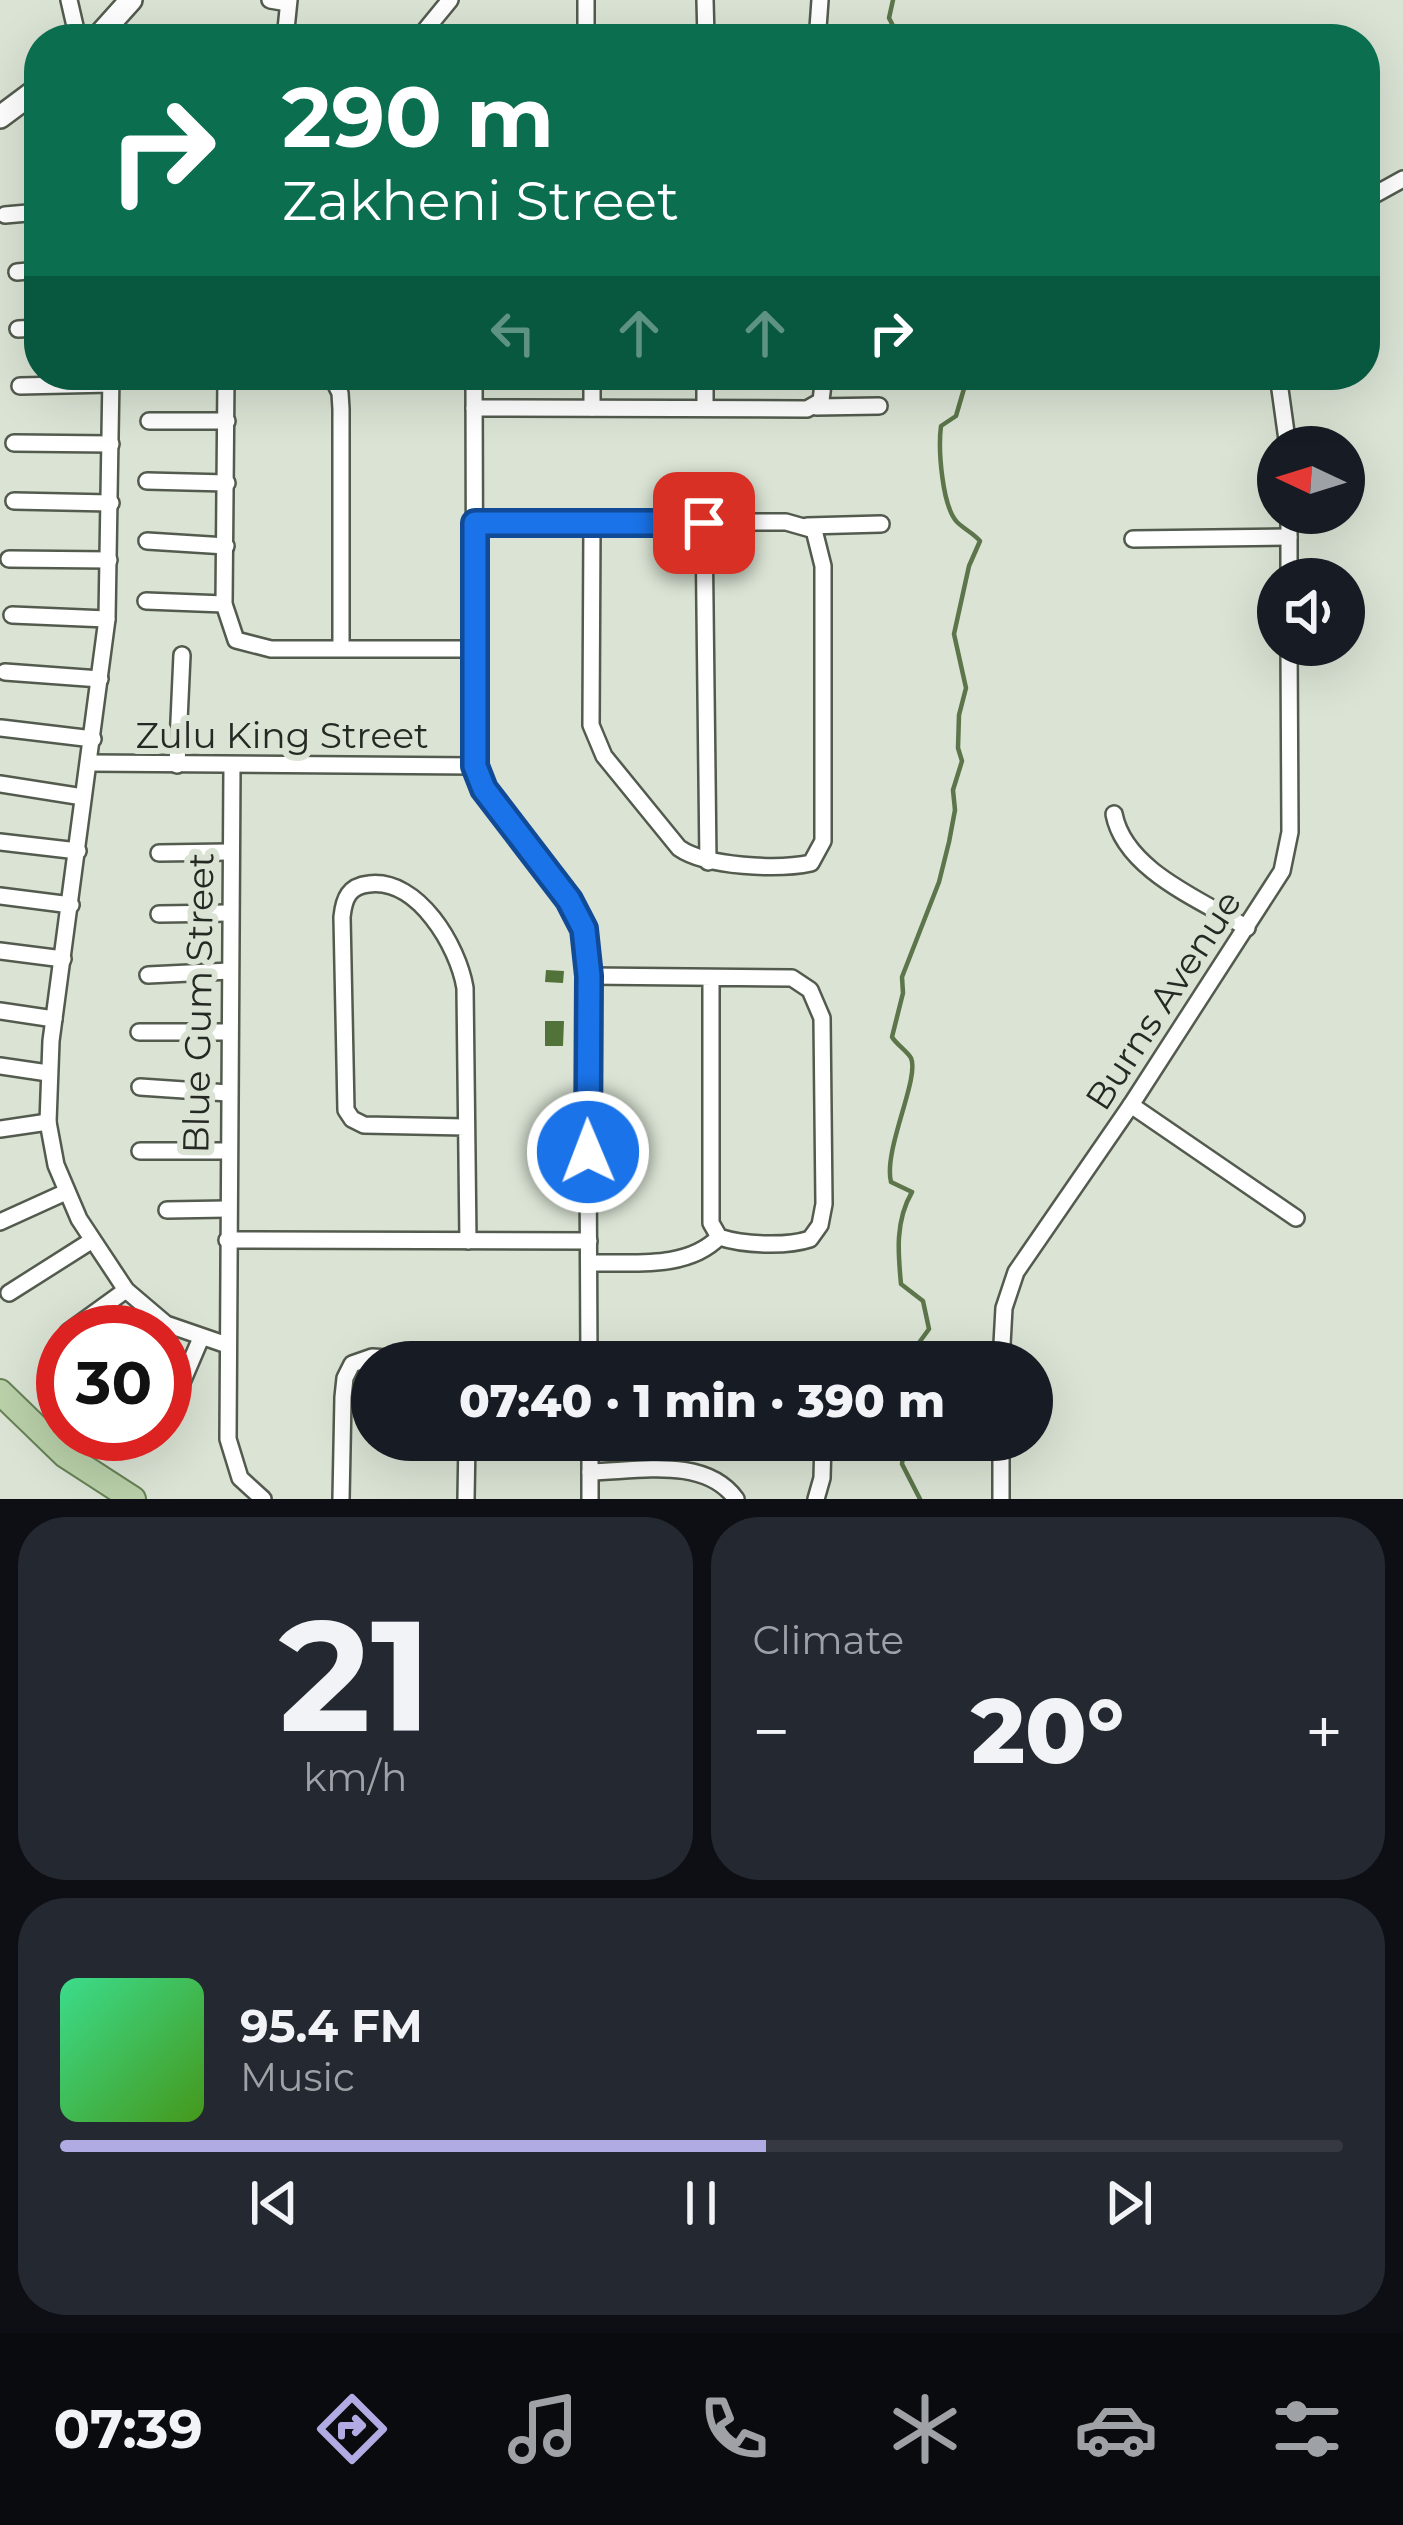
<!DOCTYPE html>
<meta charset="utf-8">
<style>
body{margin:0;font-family:Montserrat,sans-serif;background:#242831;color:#f1f3f6;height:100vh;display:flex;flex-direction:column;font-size:45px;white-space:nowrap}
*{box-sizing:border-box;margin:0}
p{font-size:39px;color:#9ea1a6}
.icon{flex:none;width:66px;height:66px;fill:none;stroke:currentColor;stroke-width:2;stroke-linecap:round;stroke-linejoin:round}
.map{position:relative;height:1499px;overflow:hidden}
.sheet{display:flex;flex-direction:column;gap:18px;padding:18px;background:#0d0f14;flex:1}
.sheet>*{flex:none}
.guide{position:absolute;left:24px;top:24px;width:1356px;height:366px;border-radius:48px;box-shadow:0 12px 48px #0002;background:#0b6e4f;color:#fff;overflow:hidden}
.needle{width:78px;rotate:274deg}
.tools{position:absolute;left:1257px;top:426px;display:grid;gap:24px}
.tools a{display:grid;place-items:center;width:108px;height:108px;border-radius:50%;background:#171b24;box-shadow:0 12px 48px #0002;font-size:60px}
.speed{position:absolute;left:36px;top:1305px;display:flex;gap:24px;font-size:60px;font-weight:700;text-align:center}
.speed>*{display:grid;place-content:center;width:156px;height:156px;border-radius:50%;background:#171b24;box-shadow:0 12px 48px #0002;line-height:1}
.speed .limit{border:18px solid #d22;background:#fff;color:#111}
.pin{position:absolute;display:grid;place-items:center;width:102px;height:102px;color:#fff;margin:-51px;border-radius:24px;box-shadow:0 6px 18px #0006}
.me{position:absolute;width:132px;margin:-66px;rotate:359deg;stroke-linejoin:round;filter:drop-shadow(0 0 9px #0008)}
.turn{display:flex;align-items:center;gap:42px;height:252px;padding:0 60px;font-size:54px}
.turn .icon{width:156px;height:156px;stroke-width:2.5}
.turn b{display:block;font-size:84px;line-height:102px}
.lanes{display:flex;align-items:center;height:114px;padding:0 60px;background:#0003;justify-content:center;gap:60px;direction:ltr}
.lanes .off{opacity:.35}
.big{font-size:90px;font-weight:800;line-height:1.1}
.sheet .card{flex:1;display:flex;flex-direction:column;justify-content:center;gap:18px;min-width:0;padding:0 42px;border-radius:48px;background:#242831}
.sheet .dial{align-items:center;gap:0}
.dial b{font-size:156px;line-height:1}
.song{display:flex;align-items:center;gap:36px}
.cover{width:144px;height:144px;border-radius:18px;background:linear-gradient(135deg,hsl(150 70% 55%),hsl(100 70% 35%))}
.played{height:12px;border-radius:6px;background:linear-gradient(90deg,#b0abe3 55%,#363941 55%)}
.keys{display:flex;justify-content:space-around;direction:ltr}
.heat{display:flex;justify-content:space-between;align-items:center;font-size:66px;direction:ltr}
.sheet .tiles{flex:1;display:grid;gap:18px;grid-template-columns:1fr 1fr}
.card:last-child{grid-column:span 2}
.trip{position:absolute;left:351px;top:1341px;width:702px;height:120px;border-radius:60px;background:#171b24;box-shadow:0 12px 48px #0002;font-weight:800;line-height:120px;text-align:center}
.tab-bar{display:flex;height:192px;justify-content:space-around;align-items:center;background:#090b0e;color:#9ea1a6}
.tab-bar .icon{width:84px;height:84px}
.tab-bar .active{color:#b0abe3}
.tab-bar b{font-size:54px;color:#f1f3f6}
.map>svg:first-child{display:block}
</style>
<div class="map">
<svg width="1403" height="1499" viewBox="0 0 1403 1499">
<rect width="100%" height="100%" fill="#dae3d4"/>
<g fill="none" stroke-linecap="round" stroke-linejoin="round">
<!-- stream -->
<g stroke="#5c754a" stroke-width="4.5">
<path d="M893 0 889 18 900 39"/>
<path d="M905 1362 929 1329 923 1301 901 1284C898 1253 895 1221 912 1192L891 1182C883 1150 920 1078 911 1058 907 1051 897 1045 892 1037L903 993 902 977 939 882 949 842 955 810 953 790 962 761 958 748 959 715 966 688 954 634 969 566 980 541C973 533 964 529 957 522 942 506 938 449 941 426L956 416 968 375"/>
<path d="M905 1440 902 1464 920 1499"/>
</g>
</g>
<!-- building -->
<g fill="#517238">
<path d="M546 970 564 971 563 983 545 982Z"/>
<path d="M545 1021H564L563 1046H545Z"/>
<rect x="545" y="1149" width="19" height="26"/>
</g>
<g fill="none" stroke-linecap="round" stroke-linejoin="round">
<!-- minor casing -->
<g stroke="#535b4e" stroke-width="20">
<g id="minor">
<path d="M69 0 78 39"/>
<path d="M270 0 288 3"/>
<path d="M705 0 706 39"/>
<path d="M818 28 820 0"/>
<path d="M285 39 289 0"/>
<path d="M418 39 450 0"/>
<path d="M586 39V0"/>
<path d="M1365 200 1403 179"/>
<path d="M5 215 39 212"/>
<path d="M17 272 39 270"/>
<path d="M18 329 39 328"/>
<path d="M111 375 107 619 51 1041 48 1122 56 1165 79 1219 126 1290 166 1324 227 1345"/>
<path d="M235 375 226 377 224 604 236 640 271 649H474"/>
<path d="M331 375 340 393 341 409V648"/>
<path d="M474 375 475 766C498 832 572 872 587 942L589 1362"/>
<path d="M592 375V408"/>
<path d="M705 375V407"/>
<path d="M1278 375 1288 447"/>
<path d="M20 386 111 384"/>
<path d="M816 407 879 406"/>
<path d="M474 408 807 409 821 401 824 375"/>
<path d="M149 421H227"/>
<path d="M14 443 111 444"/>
<path d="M147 481 227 483"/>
<path d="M14 501 111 503"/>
<path d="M1289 513V579"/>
<path d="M475 523 786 522 814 530 823 566V841L811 863C779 870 706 867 679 848L604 756 591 725 592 524"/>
<path d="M704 523 708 862"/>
<path d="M807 526 881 524"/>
<path d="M1133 539 1289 537"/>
<path d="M147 541 226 546"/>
<path d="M9 559 109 560"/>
<path d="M146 601 224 604"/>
<path d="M12 615 107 619"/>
<path d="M5 672 100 679"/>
<path d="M1 728 93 739"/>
<path d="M89 763 475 766"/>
<path d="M177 765 182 655"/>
<path d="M232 766 228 1439 240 1478 263 1499"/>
<path d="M0 784 83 797"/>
<path d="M1114 814C1125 871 1202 900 1247 928"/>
<path d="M0 842 78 851"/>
<path d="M159 853 229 852"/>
<path d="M0 896 71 905"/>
<path d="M159 914 229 913"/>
<path d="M0 951 63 959"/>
<path d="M148 975 230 971"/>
<path d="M589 976 792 978 810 990 822 1018 824 1204 820 1225 810 1239C786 1247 743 1245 719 1237L711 1223V979"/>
<path d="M0 1011 54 1019"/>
<path d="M139 1032H229"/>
<path d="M0 1066 48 1073"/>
<path d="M140 1087 228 1093"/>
<path d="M1131 1105 1296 1218"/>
<path d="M465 1127 364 1125 352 1119 346 1110 342 917C344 898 349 886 369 884 418 878 458 946 465 988L468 1241"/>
<path d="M0 1129 48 1122"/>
<path d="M140 1151H227"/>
<path d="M167 1210 227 1209"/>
<path d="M0 1222 66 1192"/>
<path d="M227 1240 589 1241"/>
<path d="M589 1263C632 1262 687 1270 719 1237"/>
<path d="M9 1293 91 1241"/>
<path d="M68 1332 126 1290"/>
<path d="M589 1354 797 1357 816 1362"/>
<path d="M1001 1362 1004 1308 1016 1272 1131 1105 1282 871 1290 832 1289 645"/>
<path d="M165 1422 201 1338"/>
<path d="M590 1440V1499"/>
<path d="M1001 1440V1499"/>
<path d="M590 1472C638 1471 705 1456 736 1499"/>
<path d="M341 1499 343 1397 345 1378 352 1364 372 1357 453 1362"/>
<path d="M466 1499 467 1440"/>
<path d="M816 1499 822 1478 823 1440"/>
</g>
</g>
<!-- tertiary casing -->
<g stroke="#535b4e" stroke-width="26">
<g id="tertiary">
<path d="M96 39 131 0"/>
<path d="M0 117 39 88"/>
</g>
</g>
<!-- primary casing -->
<g stroke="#678155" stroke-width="28">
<path id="primary" d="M0 1392 65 1455 133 1499"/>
</g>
<!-- minor -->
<use href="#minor" stroke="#fff" stroke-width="15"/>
<!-- tertiary -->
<use href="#tertiary" stroke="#fff" stroke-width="21"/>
<!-- primary -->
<use href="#primary" stroke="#b9d0a9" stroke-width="24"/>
</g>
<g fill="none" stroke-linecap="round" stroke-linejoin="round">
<!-- route casing -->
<g stroke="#114b97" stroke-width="30">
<path id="route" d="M588 1152 589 976 584 929 569 900 484 789 475 766V523H704"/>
</g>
<!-- route -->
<use href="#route" stroke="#1a73e8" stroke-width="21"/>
</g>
<g text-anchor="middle" stroke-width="12" stroke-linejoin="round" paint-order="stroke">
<!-- street labels -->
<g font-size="36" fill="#252923" stroke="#dae3d4">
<text x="282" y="748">Zulu King Street</text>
<text transform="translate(1163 1000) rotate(-57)" y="13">Burns Avenue</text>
<text transform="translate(198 1003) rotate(-89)" y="13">Blue Gum Street</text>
</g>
</g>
</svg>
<div class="tools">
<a><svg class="needle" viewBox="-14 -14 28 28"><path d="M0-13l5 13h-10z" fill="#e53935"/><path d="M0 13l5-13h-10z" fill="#9ea1a6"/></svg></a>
<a><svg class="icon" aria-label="sound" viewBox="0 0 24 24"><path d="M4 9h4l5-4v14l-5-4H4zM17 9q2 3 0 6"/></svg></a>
</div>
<div class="speed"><div class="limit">30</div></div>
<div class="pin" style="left:704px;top:523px;background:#d93025"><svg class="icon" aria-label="arrive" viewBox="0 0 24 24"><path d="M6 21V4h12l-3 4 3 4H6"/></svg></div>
<svg class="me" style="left:588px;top:1152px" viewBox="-20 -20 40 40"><circle r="17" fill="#1a73e8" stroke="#fff" stroke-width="3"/><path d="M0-11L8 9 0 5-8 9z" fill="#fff"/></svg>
<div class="trip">07:40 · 1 min · 390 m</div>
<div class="guide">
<div class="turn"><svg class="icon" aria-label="right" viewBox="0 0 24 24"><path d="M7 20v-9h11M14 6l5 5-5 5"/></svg><div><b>290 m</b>Zakheni Street</div></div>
<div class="lanes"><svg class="icon off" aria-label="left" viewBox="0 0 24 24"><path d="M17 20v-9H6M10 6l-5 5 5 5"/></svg><svg class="icon off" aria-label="ahead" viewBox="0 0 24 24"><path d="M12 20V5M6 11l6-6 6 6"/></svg><svg class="icon off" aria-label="ahead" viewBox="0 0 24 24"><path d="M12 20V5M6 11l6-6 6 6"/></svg><svg class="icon" aria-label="right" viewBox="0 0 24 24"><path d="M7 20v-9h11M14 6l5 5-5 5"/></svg></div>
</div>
</div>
<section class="sheet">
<div class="tiles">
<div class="card dial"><b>21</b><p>km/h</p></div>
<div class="card"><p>Climate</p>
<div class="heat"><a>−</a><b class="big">20°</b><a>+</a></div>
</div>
<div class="card">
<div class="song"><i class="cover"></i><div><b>95.4 FM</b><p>Music</p></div></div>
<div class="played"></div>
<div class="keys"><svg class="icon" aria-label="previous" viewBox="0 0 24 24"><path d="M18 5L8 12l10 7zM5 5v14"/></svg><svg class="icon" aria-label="pause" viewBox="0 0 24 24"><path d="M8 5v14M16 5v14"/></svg><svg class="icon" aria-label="next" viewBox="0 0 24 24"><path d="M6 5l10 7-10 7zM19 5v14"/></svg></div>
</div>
</div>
</section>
<nav class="tab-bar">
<b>07:39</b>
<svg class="icon active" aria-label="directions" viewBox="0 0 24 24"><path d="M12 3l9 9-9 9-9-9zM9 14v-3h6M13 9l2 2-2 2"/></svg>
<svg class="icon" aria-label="music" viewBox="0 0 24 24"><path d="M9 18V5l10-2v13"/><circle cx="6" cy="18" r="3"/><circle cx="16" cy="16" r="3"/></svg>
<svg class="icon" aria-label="phone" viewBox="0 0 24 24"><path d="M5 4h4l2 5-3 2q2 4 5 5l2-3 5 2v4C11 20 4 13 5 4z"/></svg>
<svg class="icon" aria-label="climate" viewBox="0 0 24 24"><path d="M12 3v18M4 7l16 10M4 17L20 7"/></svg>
<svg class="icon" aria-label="car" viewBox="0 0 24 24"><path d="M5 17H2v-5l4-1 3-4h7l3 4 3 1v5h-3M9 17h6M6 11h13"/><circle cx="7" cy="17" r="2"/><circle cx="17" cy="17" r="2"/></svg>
<svg class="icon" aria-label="filters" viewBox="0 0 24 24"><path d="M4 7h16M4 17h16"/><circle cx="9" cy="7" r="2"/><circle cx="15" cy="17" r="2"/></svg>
</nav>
